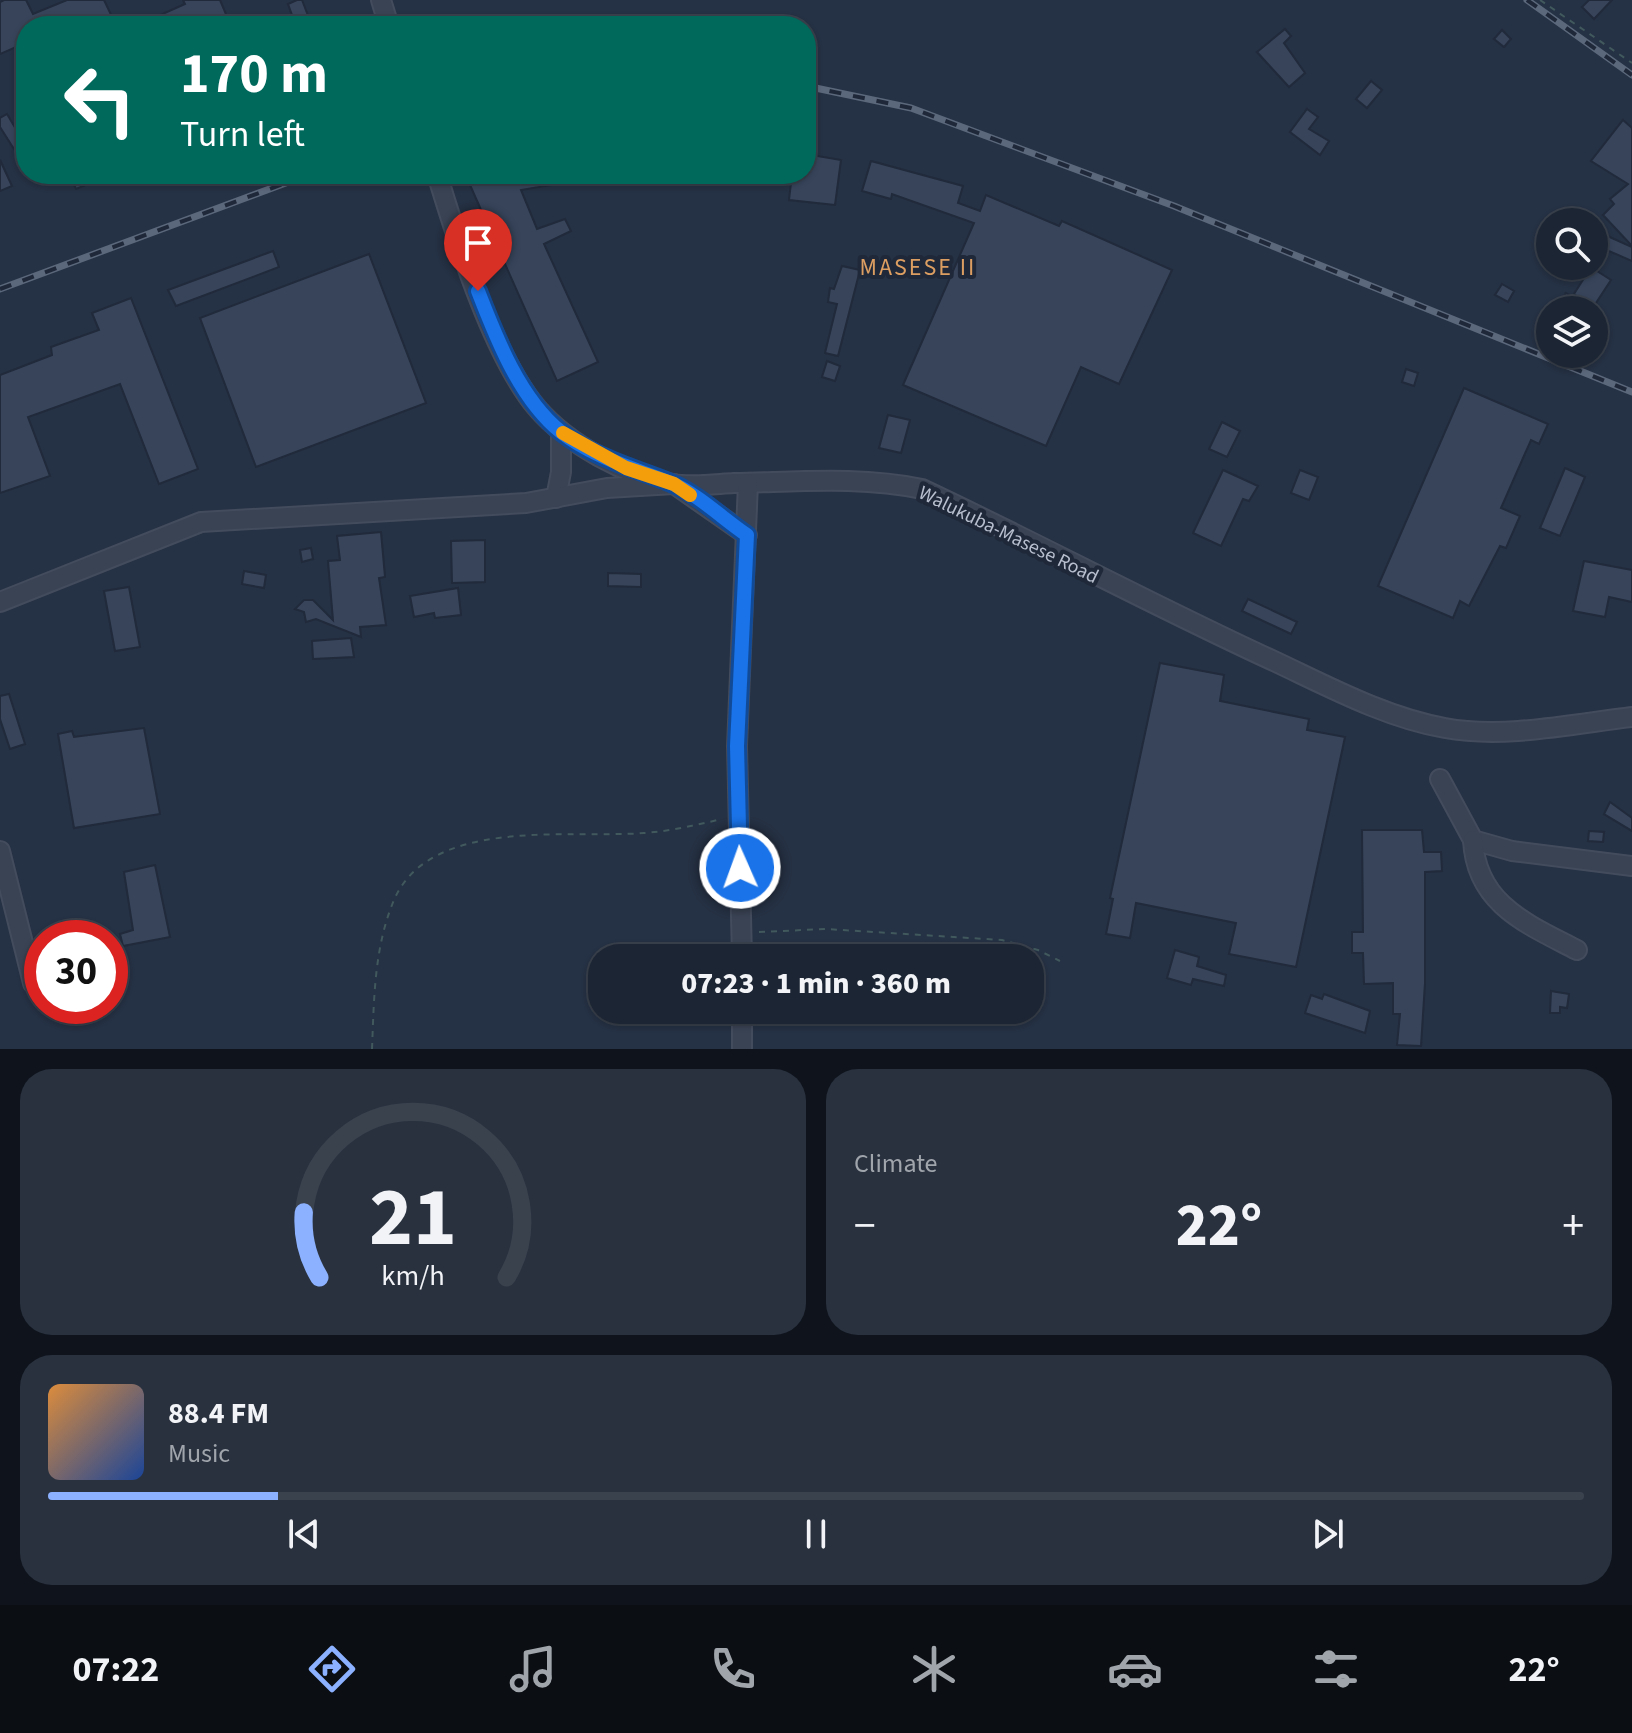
<!DOCTYPE html>
<meta charset="utf-8">
<style>
body{margin:0;font-family:"Source Sans 3",sans-serif;background:#29313f;color:#f1f3f6;height:100vh;display:flex;flex-direction:column;font-size:30px;white-space:nowrap}
*{box-sizing:border-box;margin:0}
p{font-size:26px;color:#a0a5ac}
.icon{flex:none;width:44px;height:44px;fill:none;stroke:currentColor;stroke-width:2;stroke-linecap:round;stroke-linejoin:round}
.map{position:relative;height:1049px;overflow:hidden}
.panel{display:flex;flex-direction:column;gap:20px;padding:20px;background:#0f141c;flex:1}
.panel>*{flex:none}
.top-card{position:absolute;left:16px;top:16px;width:800px;height:168px;border-radius:32px;box-shadow:0 2px 6px #0004,0 0 0 2px #3a424e;background:#00695c;color:#fff;overflow:hidden}
.buttons{position:absolute;left:1536px;top:208px;display:grid;gap:16px}
.buttons a{display:grid;place-items:center;width:72px;height:72px;border-radius:50%;background:#1c2533;box-shadow:0 2px 6px #0004,0 0 0 2px #3a424e;font-size:40px}
.speed{position:absolute;left:24px;top:920px;display:flex;gap:16px;font-size:40px;font-weight:700;text-align:center}
.speed>*{display:grid;place-content:center;width:104px;height:104px;border-radius:50%;background:#1c2533;box-shadow:0 2px 6px #0004,0 0 0 2px #3a424e;line-height:1}
.speed .limit{border:12px solid #d22;background:#fff;color:#111}
.pin{position:absolute;display:grid;place-items:center;width:68px;height:68px;color:#fff;margin:-82px -34px;border-radius:50% 50% 50% 0;rotate:-45deg;box-shadow:0 0 8px #0007}
.pin .icon{rotate:45deg}
.me{position:absolute;width:88px;margin:-44px;rotate:358deg;stroke-linejoin:round;filter:drop-shadow(0 0 6px #0008)}
.turn{display:flex;align-items:center;gap:28px;height:168px;padding:0 32px;font-size:36px}
.turn .icon{width:104px;height:104px;stroke-width:2.5}
.turn b{display:block;font-size:56px;line-height:68px}
.big{font-size:60px;font-weight:800;line-height:1.1}
.panel .widget{flex:1;display:flex;flex-direction:column;justify-content:center;gap:12px;min-width:0;padding:0 28px;border-radius:32px;background:#29313f}
.panel .dial{align-items:center;gap:0}
.dial svg{height:208px;overflow:visible;fill:none;stroke:#3a424e;stroke-width:7;stroke-linecap:round;text-anchor:middle}
.dial text{fill:#f1f3f6;stroke:none}
.song{display:flex;align-items:center;gap:24px}
.cover{width:96px;height:96px;border-radius:12px;background:linear-gradient(135deg,hsl(30 70% 55%),hsl(220 70% 35%))}
.played{height:8px;border-radius:4px;background:linear-gradient(90deg,#8bb1ff 15%,#3a424e 15%)}
.keys{display:flex;justify-content:space-around;direction:ltr}
.heat{display:flex;justify-content:space-between;align-items:center;font-size:44px;direction:ltr}
.panel .tiles{flex:1;display:grid;gap:20px;grid-template-columns:1fr 1fr}
.widget:last-child{grid-column:span 2}
.trip{position:absolute;left:588px;top:944px;width:456px;height:80px;border-radius:32px;background:#1c2533;box-shadow:0 2px 6px #0004,0 0 0 2px #3a424e;font-weight:800;line-height:80px;text-align:center}
.dock{display:flex;height:128px;justify-content:space-around;align-items:center;background:#0b0f14;color:#a0a5ac}
.dock .icon{width:56px;height:56px}
.dock .current{color:#8bb1ff}
.dock b{font-size:36px;color:#f1f3f6}
.map>svg:first-child{display:block}
</style>
<div class="map">
<svg width="1632" height="1049" viewBox="0 0 1632 1049">
<rect width="100%" height="100%" fill="#253144"/>
<!-- building -->
<g fill="#37445a" stroke="#202a3b" stroke-width="2">
<path d="M4 0H26L33 14 67 0H104L114 21 102 26H26V71L16 47 0 54V2Z"/>
<path d="M183 0H220L231 26H162L158 16 185 4Z"/>
<path d="M297 0H302L312 26H296L288 4Z"/>
<path d="M1589 0H1612L1594 19 1582 7Z"/>
<path d="M1285 29 1291 36 1284 43 1305 73 1289 87 1257 52Z"/>
<path d="M1502 30 1511 39 1504 47 1494 39Z"/>
<path d="M1371 81 1382 90 1367 108 1356 99Z"/>
<path d="M1307 109 1318 117 1309 129 1329 141 1320 155 1290 132Z"/>
<path d="M7 114 26 146V168L0 127V118Z"/>
<path d="M1623 120 1632 128V246L1603 215 1614 204 1610 199 1628 184 1591 161Z"/>
<path d="M806 154 841 160 835 205 789 200 792 174H806Z"/>
<path d="M0 160 12 186 0 191Z"/>
<path d="M871 161 963 186 958 203 980 211 986 195 1059 226 1062 221 1172 270 1119 384 1081 367 1046 446 903 385 974 223 892 194 891 199 862 191Z"/>
<path d="M69 174H113L76 189Z"/>
<path d="M499 174H581L582 180 521 190 537 229 565 219 571 231 544 244 598 362 557 381 470 185Z"/>
<path d="M1594 230 1632 247V261L1609 251 1597 271 1611 280 1592 309 1574 294 1591 267 1594 269Z"/>
<path d="M273 251 279 267 176 306 168 290Z"/>
<path d="M369 254 426 403 256 467 200 318Z"/>
<path d="M842 266 860 270 838 356 825 353 837 304 828 302 830 288 834 289Z"/>
<path d="M1502 284 1514 291 1508 302 1495 295Z"/>
<path d="M1566 293 1579 301 1573 310 1558 306Z"/>
<path d="M131 298 198 469 159 484 120 384 28 417 50 476 0 493V375L52 355 51 347 99 330 92 313Z"/>
<path d="M827 361 840 366 835 381 822 377Z"/>
<path d="M1406 369 1418 373 1414 386 1402 382Z"/>
<path d="M1464 388 1548 424 1539 444 1531 440 1501 508 1520 516 1506 548 1500 546 1469 606 1460 601 1453 618 1378 586Z"/>
<path d="M888 415 910 420 901 453 879 448Z"/>
<path d="M1222 422 1240 431 1227 457 1209 449Z"/>
<path d="M1565 468 1585 477 1560 536 1540 528Z"/>
<path d="M1223 470 1258 486 1249 501 1243 499 1221 546 1193 533Z"/>
<path d="M1300 470 1318 477 1309 500 1291 493Z"/>
<path d="M381 532 385 577 379 578 386 625 360 627 361 637 316 619 306 622 304 612 295 609 304 600H313L333 620 328 561 340 560 337 536Z"/>
<path d="M485 540V582L452 583 451 541Z"/>
<path d="M311 548 313 559 302 562 300 550Z"/>
<path d="M1584 561 1632 570V602L1609 597 1605 617 1573 611Z"/>
<path d="M244 571 266 575 264 588 242 584Z"/>
<path d="M608 573 641 574V587L608 586Z"/>
<path d="M129 587 140 647 115 651 104 591Z"/>
<path d="M458 588 461 615 435 618 434 613 414 617 410 596Z"/>
<path d="M1248 599 1297 622 1291 634 1242 611Z"/>
<path d="M351 638 354 657 313 659 312 641Z"/>
<path d="M1160 663 1224 675 1220 701 1309 719 1307 730 1345 737 1296 967 1229 954 1236 923 1136 903 1130 938 1106 934 1113 899 1110 898Z"/>
<path d="M9 694 25 744 10 749 0 719V696Z"/>
<path d="M144 728 160 814 74 828 58 734 72 731 74 737Z"/>
<path d="M1610 802 1632 818V831L1604 814Z"/>
<path d="M1362 830H1422L1424 852H1441L1442 871 1425 872V983L1421 1046 1397 1045 1400 1014H1393V983L1364 984 1363 953H1352V932H1363Z"/>
<path d="M1589 831 1604 832 1603 842 1588 841Z"/>
<path d="M155 865 170 937 123 946 120 934 133 930 124 872Z"/>
<path d="M1175 950 1199 957 1197 966 1226 975 1224 986 1193 979 1191 985 1167 978Z"/>
<path d="M1551 991 1569 994 1567 1008 1560 1007V1013H1550Z"/>
<path d="M1324 994 1370 1011 1365 1033 1305 1013 1311 995 1322 999Z"/>
</g>
<g fill="none" stroke-linecap="round" stroke-linejoin="round">
<!-- minor casing -->
<g stroke="#434c5d" stroke-width="22">
<g id="minor">
<path d="M381 0 389 26"/>
<path d="M437 174C457 240 493 356 537 408 569 445 625 475 673 484 692 487 715 484 734 483 797 482 860 476 922 489 1041 545 1156 607 1276 662 1329 687 1387 718 1445 728 1504 739 1573 724 1632 717"/>
<path d="M556 498 561 472V432"/>
<path d="M0 602 201 522 526 503 607 488 674 484 747 535"/>
<path d="M1440 779 1473 840 1512 851 1632 866"/>
<path d="M1473 840C1476 904 1527 924 1577 950"/>
<path d="M0 851 33 983"/>
<path d="M742 958 737 746 748 483"/>
<path d="M742 1010V1049"/>
</g>
</g>
<!-- path -->
<g stroke="#41595d" stroke-width="2" stroke-dasharray="6 6" stroke-linecap="butt">
<path d="M1540 0 1632 63"/>
<path d="M759 932 826 929 1002 940 1038 950 1060 961"/>
<path d="M372 1049C374 1001 374 951 392 905 425 815 569 839 644 833 671 831 696 825 722 819"/>
</g>
<!-- minor -->
<use href="#minor" stroke="#3a4354" stroke-width="18"/>
<!-- rail casing -->
<g stroke="#5b677b" stroke-width="7">
<g id="rail">
<path d="M1527 0 1632 75"/>
<path d="M806 86 911 108 1174 206 1632 392"/>
<path d="M0 289 310 174"/>
</g>
</g>
<!-- rail -->
<use href="#rail" stroke="#1e2839" stroke-width="4" stroke-dasharray="12" stroke-linecap="butt"/>
</g>
<g fill="none" stroke-linecap="round" stroke-linejoin="round">
<!-- route casing -->
<g stroke="#114b97" stroke-width="20">
<path id="route" d="M478 291C497 340 520 399 561 432 594 458 634 468 671 483 698 494 723 519 747 535L737 746 740 868"/>
</g>
<!-- route -->
<use href="#route" stroke="#1a73e8" stroke-width="14"/>
<!-- slow -->
<path stroke="#f59e0b" stroke-width="14" d="M563 433 626 468 674 484 690 495"/>
</g>
<g text-anchor="middle" stroke-width="8" stroke-linejoin="round" paint-order="stroke">
<!-- street labels -->
<g font-size="20" fill="#b7becd" stroke="#1e2839">
<text transform="translate(1009 534) rotate(26)" y="7">Walukuba-Masese Road</text>
</g>
<!-- quarter labels -->
<g font-size="24" letter-spacing="2" fill="#dd9e62" stroke="#1e2839">
<text x="918" y="275">MASESE II</text>
</g>
</g>
</svg>
<div class="buttons">
<a><svg class="icon" aria-label="search" viewBox="0 0 24 24"><circle cx="10" cy="10" r="6"/><path d="M15 15l6 6"/></svg></a>
<a><svg class="icon" aria-label="layers" viewBox="0 0 24 24"><path d="M12 4l9 5-9 5-9-5zM3 14l9 5 9-5"/></svg></a>
</div>
<div class="speed"><div class="limit">30</div></div>
<div class="pin" style="left:478px;top:291px;background:#d93025"><svg class="icon" aria-label="arrive" viewBox="0 0 24 24"><path d="M6 21V4h12l-3 4 3 4H6"/></svg></div>
<svg class="me" style="left:740px;top:868px" viewBox="-20 -20 40 40"><circle r="17" fill="#1a73e8" stroke="#fff" stroke-width="3"/><path d="M0-11L8 9 0 5-8 9z" fill="#fff"/></svg>
<div class="trip">07:23 · 1 min · 360 m</div>
<div class="top-card">
<div class="turn"><svg class="icon" aria-label="left" viewBox="0 0 24 24"><path d="M17 20v-9H6M10 6l-5 5 5 5"/></svg><div><b>170 m</b>Turn left</div></div>
</div>
</div>
<section class="panel">
<div class="tiles">
<div class="widget dial"><svg viewBox="0 0 100 80">
<path d="M14 69A42 42 0 1 1 86 69"/>
<path d="M14 69A42 42 0 0 1 8 44" stroke="#8bb1ff"/>
<text x="50" y="56" font-size="32" font-weight="700">21</text>
<text x="50" y="72" font-size="11">km/h</text>
</svg></div>
<div class="widget"><p>Climate</p>
<div class="heat"><a>−</a><b class="big">22°</b><a>+</a></div>
</div>
<div class="widget">
<div class="song"><i class="cover"></i><div><b>88.4 FM</b><p>Music</p></div></div>
<div class="played"></div>
<div class="keys"><svg class="icon" aria-label="previous" viewBox="0 0 24 24"><path d="M18 5L8 12l10 7zM5 5v14"/></svg><svg class="icon" aria-label="pause" viewBox="0 0 24 24"><path d="M8 5v14M16 5v14"/></svg><svg class="icon" aria-label="next" viewBox="0 0 24 24"><path d="M6 5l10 7-10 7zM19 5v14"/></svg></div>
</div>
</div>
</section>
<nav class="dock">
<b>07:22</b>
<svg class="icon current" aria-label="directions" viewBox="0 0 24 24"><path d="M12 3l9 9-9 9-9-9zM9 14v-3h6M13 9l2 2-2 2"/></svg>
<svg class="icon" aria-label="music" viewBox="0 0 24 24"><path d="M9 18V5l10-2v13"/><circle cx="6" cy="18" r="3"/><circle cx="16" cy="16" r="3"/></svg>
<svg class="icon" aria-label="phone" viewBox="0 0 24 24"><path d="M5 4h4l2 5-3 2q2 4 5 5l2-3 5 2v4C11 20 4 13 5 4z"/></svg>
<svg class="icon" aria-label="climate" viewBox="0 0 24 24"><path d="M12 3v18M4 7l16 10M4 17L20 7"/></svg>
<svg class="icon" aria-label="car" viewBox="0 0 24 24"><path d="M5 17H2v-5l4-1 3-4h7l3 4 3 1v5h-3M9 17h6M6 11h13"/><circle cx="7" cy="17" r="2"/><circle cx="17" cy="17" r="2"/></svg>
<svg class="icon" aria-label="filters" viewBox="0 0 24 24"><path d="M4 7h16M4 17h16"/><circle cx="9" cy="7" r="2"/><circle cx="15" cy="17" r="2"/></svg>
<b>22°</b>
</nav>
